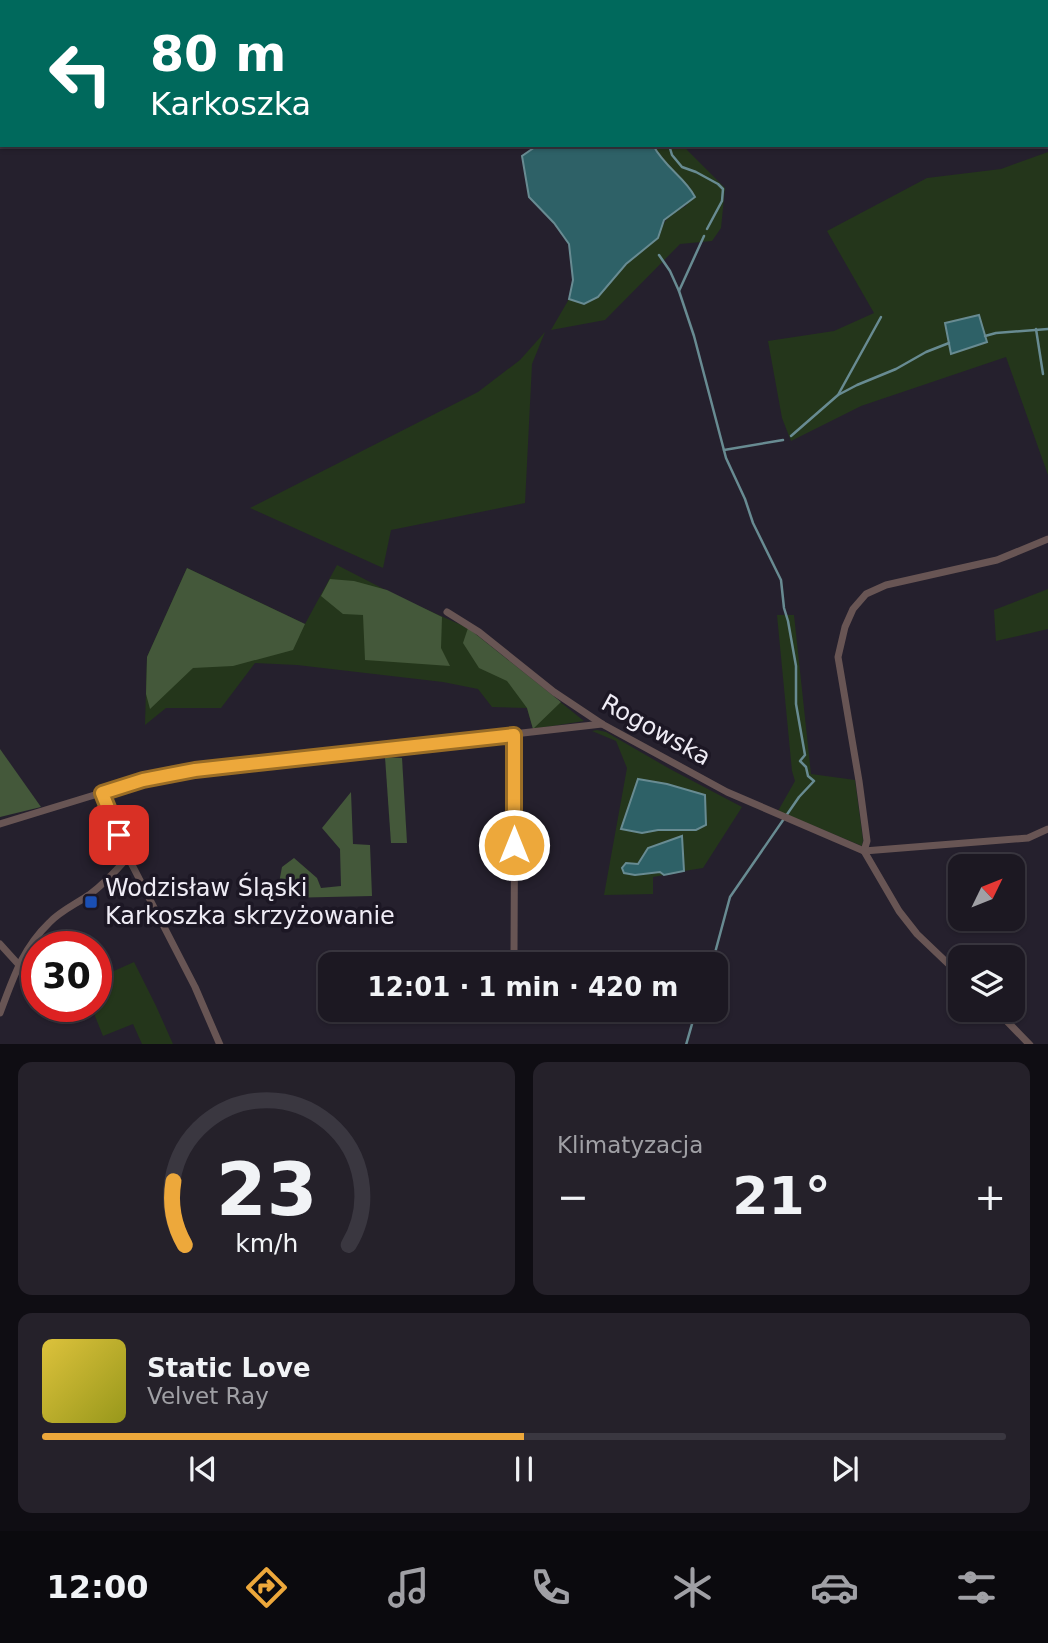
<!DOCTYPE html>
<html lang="pl">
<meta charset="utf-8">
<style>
body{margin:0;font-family:"DejaVu Sans",sans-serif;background:#25212a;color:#f1f3f6;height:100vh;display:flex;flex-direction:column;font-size:26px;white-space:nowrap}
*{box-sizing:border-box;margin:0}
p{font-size:23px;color:#a0a0a5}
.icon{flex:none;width:38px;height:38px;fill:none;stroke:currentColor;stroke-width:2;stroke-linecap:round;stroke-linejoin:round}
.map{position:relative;height:1044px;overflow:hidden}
.panel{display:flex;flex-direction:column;gap:18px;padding:18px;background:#0f0d13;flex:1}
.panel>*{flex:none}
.guide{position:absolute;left:0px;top:0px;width:1048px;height:147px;box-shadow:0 2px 5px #0004,0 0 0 2px #3a3740;background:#00695c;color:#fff;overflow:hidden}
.needle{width:46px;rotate:47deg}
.buttons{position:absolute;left:948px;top:854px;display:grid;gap:14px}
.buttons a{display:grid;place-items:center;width:77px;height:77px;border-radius:14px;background:#1c1822;box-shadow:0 2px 5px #0004,0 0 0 2px #3a3740;font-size:35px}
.speed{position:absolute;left:21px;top:931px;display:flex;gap:14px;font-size:35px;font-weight:700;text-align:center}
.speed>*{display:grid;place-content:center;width:91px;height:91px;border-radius:50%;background:#1c1822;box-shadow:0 2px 5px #0004,0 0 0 2px #3a3740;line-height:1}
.speed .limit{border:10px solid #d22;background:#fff;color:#111}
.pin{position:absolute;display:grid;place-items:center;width:60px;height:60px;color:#fff;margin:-30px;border-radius:14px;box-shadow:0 4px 10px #0006}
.me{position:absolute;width:77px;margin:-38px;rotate:0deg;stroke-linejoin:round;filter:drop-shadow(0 0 5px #0008)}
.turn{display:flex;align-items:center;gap:24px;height:147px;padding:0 35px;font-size:32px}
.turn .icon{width:91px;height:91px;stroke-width:2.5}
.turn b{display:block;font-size:49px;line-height:60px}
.big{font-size:52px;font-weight:700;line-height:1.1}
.panel .card{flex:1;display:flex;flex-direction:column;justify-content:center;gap:10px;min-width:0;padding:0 24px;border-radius:14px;background:#25212a}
.panel .dial{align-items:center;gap:0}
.dial svg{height:182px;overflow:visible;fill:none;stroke:#3a3740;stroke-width:7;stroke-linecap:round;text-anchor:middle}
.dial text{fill:#f1f3f6;stroke:none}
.song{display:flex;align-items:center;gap:21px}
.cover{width:84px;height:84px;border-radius:10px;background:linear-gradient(135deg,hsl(50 70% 55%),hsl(60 70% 35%))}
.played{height:7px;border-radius:4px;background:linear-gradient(90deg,#eda83b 50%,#3a3740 50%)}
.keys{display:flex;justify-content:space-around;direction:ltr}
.heat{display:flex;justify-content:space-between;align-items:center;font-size:38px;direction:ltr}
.panel .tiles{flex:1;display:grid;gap:18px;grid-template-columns:1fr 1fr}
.card:last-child{grid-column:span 2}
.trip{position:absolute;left:318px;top:952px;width:410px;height:70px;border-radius:14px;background:#1c1822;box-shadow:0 2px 5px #0004,0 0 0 2px #3a3740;font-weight:700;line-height:70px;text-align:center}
.dock{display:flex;height:112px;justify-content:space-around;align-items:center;background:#0b0a0e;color:#a0a0a5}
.dock .icon{width:49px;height:49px}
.dock .active{color:#eda83b}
.dock b{font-size:32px;color:#f1f3f6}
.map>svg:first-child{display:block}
</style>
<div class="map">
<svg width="1048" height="1045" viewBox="0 0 1048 1045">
<rect width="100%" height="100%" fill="#25202d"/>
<!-- green -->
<g fill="#24361b" fill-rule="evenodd">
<path d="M653 145H685L687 150 725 188 721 228 712 241 680 244 605 320 551 330 569 299 584 304 598 297 626 264 658 238 663 225 670 214 686 206 690 187C675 175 662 162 653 145Z"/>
<path d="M1048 152V475L1006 357 861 406 791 441 782 418 768 341 834 331 874 313 827 231 927 178 1001 169Z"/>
<path d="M545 332 532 364 525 503 391 530 383 568 250 508 478 392 520 360Z"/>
<path d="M337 565 405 600 468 628 584 721 533 729 527 708 492 707 478 689 443 682 297 665 255 663 221 708H166L145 725 147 657 187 568 305 624Z"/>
<path d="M1048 589V629L996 641 994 610Z"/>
<path d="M777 615H794L811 774 855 780 863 840 862 846 778 811 795 781 792 771Z"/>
<path d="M597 730 606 732 670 769 742 807 703 868 684 871 681 837 648 848 638 864 627 863 635 874 660 872 664 875 653 877V894L604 895 627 768 616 741 592 731ZM667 784 705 796 696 830H658L642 833Z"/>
<path d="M134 962 156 1006 173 1044H142L133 1024 103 1036 91 1006H96V979Z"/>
</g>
<!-- forest -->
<g fill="#44583a">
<path d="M580 0H778L779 1 582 2Z"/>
<path d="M187 568 305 624 293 650 233 666 193 668 150 709 146 694 147 657Z"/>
<path d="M330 579 354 581 387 590 442 617 441 648 450 666 365 660 363 615 343 614 321 596Z"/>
<path d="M468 628 561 702 533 729 527 708 507 681 479 668 463 643Z"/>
<path d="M0 749 41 807 0 817Z"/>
<path d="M385 757 402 758 407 843H391Z"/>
<path d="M351 792 353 844 370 845 372 896 284 898 279 883 282 867 294 858 317 878 321 888 341 886 340 849 322 828Z"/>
</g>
<!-- water -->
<g fill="#2e6167" stroke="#688b92" stroke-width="2">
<path d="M437 0H556L558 2H439Z"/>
<path d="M538 145H653C665 168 685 177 695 197L664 220 658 238 626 264 598 297 584 304 569 299 573 280 569 244 554 223 529 197 522 156Z"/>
<path d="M979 315 987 342 951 354 945 323Z"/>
<path d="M638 779 667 784 705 795 706 825 696 830H658L642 833 621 829Z"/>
<path d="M682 836 684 871 664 875 660 872 635 875 624 873 622 868 626 863 638 864 648 848Z"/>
</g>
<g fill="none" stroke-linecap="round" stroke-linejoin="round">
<!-- stream -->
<g stroke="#688b92" stroke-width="2.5">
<path d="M573 0 576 2"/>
<path d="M678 2 679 0"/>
<path d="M669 145 672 155 682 167 696 172 718 184 723 189 722 201 707 229"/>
<path d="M704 236 679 291 694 336 726 458 745 499 753 523 781 580 784 608 788 621 796 666V704L805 755 800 761 806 767 808 776 814 781 799 797 730 897 712 964"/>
<path d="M659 255 670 271 679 291"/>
<path d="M1036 329 1043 374"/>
<path d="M985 336 996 333 1048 329"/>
<path d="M838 395 881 317"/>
<path d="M791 436 838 395 857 385 896 369 926 352 949 343"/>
<path d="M724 450 783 440"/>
<path d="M686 1045 696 1010"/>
</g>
<!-- street -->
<g stroke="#685554" stroke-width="7">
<path d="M447 612 479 632 554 692 602 724 727 792 864 851 1028 838 1048 829"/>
<path d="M0 824 101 793"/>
<path d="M128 857 195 987 220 1045"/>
<path d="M0 944 19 965"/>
<path d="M514 955 515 735"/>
<path d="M961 976 917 934 899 911 864 851 867 841 859 781 838 657 845 627 853 609 866 594 886 585 997 560 1048 539"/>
<path d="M996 1010 1030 1045"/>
<path d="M0 1013C13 979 22 949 49 923 60 911 76 904 89 895 104 884 116 871 128 857L101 793 143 780 195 770 602 724"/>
</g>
</g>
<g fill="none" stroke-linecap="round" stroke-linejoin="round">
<!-- route casing -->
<g stroke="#9a6d26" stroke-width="18">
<path id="route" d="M119 835 102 793 143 780 195 770 514 735V845"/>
</g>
<!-- route -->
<use href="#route" stroke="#eda83b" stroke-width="12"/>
</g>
<!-- markers -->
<rect fill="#1a4fb4" stroke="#1c1724" stroke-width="2.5" x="84" y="895" width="14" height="14" rx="3.5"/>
<g text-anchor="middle" stroke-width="7" stroke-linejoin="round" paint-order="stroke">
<!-- street labels -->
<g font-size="24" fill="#efecf5" stroke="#1c1724">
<text transform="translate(656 730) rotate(29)" y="8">Rogowska</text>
</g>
<!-- poi labels -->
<g font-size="24" fill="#efecf5" stroke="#1c1724" text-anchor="start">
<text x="105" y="896">Wodzisław Śląski<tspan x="105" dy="28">Karkoszka skrzyżowanie</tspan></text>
</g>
</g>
</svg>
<div class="buttons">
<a><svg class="needle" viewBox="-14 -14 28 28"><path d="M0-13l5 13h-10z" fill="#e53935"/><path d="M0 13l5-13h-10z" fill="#a0a0a5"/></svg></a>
<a><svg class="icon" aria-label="layers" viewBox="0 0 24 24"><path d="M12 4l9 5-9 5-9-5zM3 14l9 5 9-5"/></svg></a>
</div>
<div class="speed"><div class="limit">30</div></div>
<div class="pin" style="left:119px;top:835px;background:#d93025"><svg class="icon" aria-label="arrive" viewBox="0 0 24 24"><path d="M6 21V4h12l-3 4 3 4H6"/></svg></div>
<svg class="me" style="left:514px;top:845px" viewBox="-20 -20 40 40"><circle r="17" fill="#eda83b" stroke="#fff" stroke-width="3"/><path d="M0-11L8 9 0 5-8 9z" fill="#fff"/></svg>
<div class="trip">12:01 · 1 min · 420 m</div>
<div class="guide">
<div class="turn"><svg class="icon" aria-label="left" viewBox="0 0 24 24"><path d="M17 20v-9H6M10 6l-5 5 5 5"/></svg><div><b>80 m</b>Karkoszka</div></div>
</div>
</div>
<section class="panel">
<div class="tiles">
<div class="card dial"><svg viewBox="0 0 100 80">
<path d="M14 69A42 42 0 1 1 86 69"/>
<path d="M14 69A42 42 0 0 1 9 41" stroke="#eda83b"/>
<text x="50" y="56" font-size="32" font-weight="700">23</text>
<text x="50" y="72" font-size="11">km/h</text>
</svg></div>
<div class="card"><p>Klimatyzacja</p>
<div class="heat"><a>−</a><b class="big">21°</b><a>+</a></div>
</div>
<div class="card">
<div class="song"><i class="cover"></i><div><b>Static Love</b><p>Velvet Ray</p></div></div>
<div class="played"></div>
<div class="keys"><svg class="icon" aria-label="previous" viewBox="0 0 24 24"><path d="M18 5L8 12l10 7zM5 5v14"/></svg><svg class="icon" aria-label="pause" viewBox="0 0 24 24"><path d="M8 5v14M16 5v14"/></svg><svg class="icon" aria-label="next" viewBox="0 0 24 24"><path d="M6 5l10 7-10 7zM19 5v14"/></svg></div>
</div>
</div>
</section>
<nav class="dock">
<b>12:00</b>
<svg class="icon active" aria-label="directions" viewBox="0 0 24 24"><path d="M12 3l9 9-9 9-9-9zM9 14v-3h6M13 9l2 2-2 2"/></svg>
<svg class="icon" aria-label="music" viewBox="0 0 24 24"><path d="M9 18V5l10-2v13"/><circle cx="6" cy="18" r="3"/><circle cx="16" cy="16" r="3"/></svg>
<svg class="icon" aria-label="phone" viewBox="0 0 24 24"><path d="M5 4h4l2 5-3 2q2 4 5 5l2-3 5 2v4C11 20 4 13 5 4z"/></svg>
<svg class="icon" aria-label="climate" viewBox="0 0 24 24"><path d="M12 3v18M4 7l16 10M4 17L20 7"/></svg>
<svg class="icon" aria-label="car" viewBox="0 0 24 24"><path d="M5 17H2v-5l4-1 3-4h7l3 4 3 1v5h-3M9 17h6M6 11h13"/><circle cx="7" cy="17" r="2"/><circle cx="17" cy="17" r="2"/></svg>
<svg class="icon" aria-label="filters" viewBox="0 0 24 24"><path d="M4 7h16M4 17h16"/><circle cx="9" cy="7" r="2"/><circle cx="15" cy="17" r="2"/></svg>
</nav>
